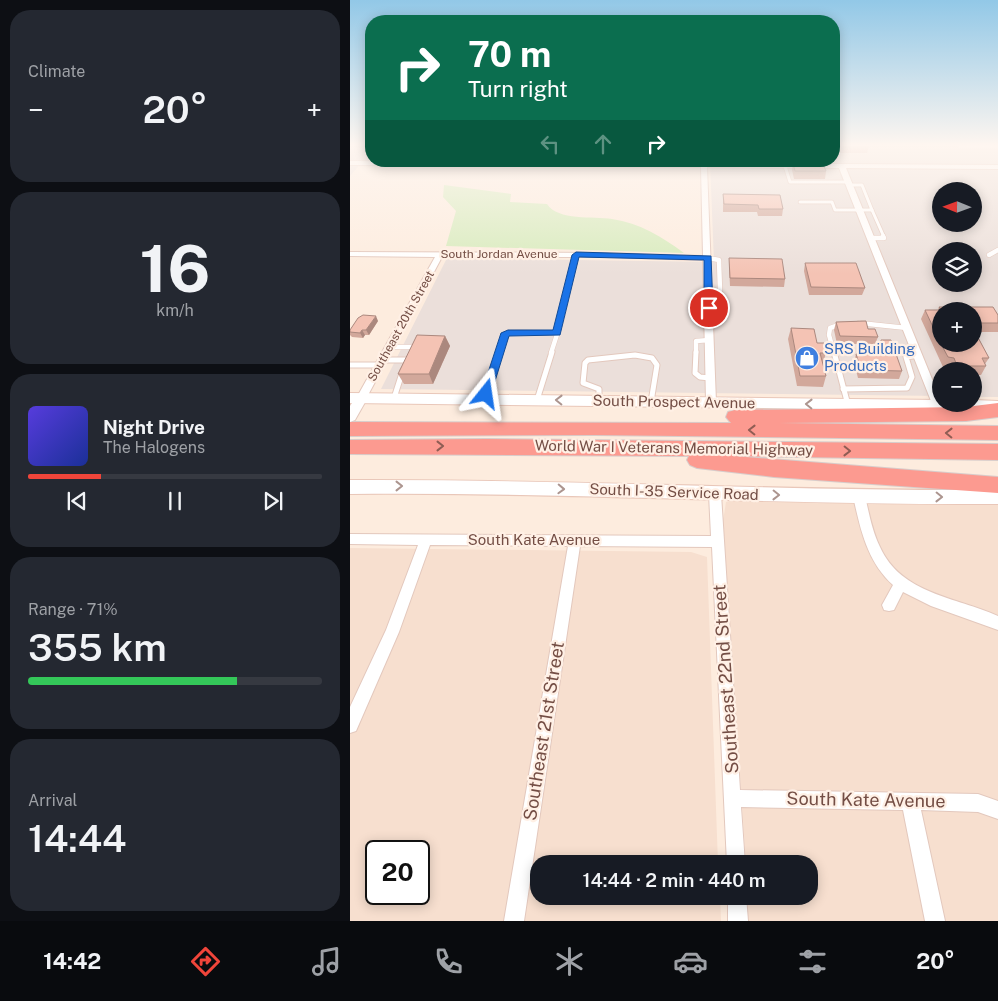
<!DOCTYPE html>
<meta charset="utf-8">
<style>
body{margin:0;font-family:"Public Sans",sans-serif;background:#242831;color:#f1f3f6;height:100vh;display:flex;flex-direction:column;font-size:19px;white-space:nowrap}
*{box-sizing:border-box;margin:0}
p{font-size:16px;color:#9ea1a6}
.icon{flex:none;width:28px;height:28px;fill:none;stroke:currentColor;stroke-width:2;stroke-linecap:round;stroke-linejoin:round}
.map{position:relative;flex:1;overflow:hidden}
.sheet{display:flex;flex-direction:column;gap:10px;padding:10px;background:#0d0f14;width:350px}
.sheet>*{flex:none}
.guide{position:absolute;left:15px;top:15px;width:475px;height:152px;border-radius:20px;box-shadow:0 2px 12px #0003;background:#0b6e4f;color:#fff;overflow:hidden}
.needle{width:32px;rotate:271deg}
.fabs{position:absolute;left:582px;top:182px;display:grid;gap:10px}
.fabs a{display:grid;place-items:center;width:50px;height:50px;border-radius:50%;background:#171b24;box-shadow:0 2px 12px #0003;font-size:25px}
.speed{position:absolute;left:15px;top:840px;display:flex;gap:10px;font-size:25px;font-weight:700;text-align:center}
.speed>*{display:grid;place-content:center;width:65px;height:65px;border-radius:50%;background:#171b24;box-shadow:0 2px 12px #0003;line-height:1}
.speed .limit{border:2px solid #111;border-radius:8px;background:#fff;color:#111}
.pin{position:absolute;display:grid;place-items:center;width:42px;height:42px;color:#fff;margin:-21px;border:2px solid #fff;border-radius:50%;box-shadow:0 1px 5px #0007}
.me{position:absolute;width:55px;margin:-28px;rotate:15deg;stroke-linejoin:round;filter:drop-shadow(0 0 4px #0008)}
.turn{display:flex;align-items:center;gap:18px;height:105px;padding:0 20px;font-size:22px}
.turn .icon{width:65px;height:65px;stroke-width:2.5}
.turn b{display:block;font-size:35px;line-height:42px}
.lanes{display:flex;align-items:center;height:48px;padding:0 20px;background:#0003;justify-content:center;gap:25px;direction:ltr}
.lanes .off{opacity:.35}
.big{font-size:38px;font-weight:600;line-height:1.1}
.sheet .widget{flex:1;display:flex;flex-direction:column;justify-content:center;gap:8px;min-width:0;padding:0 18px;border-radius:20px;background:#242831}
.sheet .dial{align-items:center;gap:0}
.dial b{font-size:65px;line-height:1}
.song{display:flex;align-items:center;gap:15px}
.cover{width:60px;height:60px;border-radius:8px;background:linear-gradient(135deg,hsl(250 70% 55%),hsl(230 70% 35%))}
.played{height:5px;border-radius:2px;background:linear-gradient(90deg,#f0453a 25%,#363941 25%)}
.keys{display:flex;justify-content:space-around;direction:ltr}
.heat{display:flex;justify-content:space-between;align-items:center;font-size:28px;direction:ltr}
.charge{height:8px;border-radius:4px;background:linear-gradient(90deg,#34c759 71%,#363941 0)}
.trip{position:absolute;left:180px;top:855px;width:288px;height:50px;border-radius:20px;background:#171b24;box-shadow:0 2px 12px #0003;font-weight:600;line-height:50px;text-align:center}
.tab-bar{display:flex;height:80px;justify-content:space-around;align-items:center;background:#090b0e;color:#9ea1a6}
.tab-bar .icon{width:35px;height:35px}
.tab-bar .on{color:#f0453a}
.tab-bar b{font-size:22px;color:#f1f3f6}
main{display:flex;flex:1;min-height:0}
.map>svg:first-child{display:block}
</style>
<main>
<section class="sheet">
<div class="widget"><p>Climate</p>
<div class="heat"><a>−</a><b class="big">20°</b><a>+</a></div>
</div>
<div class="widget dial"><b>16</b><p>km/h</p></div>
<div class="widget">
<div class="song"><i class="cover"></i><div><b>Night Drive</b><p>The Halogens</p></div></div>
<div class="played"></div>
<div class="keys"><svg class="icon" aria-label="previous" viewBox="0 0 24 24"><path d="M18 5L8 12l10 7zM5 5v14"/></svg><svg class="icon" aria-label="pause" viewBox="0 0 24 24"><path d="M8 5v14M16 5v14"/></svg><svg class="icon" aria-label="next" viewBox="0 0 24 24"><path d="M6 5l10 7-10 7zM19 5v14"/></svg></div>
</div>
<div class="widget"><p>Range · 71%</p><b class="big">355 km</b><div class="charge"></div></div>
<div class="widget"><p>Arrival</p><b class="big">14:44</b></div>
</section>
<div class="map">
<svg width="648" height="921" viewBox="0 0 648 921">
<rect width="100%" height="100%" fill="#fdecde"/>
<!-- residential -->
<g fill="#f7dfcf" fill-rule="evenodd">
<path d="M384 500 648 504V921H398L397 896H459V864H396L373 521 376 502Z"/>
<path d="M0 548 341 552 357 557 368 864H189V896H370L371 921H0ZM26 851H69V894H26Z"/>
</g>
<!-- industrial -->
<g fill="#ebdfda" fill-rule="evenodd">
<path d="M0 145H21V161L341 162 13 161 0 176Z"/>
<path d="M484 145H648V397H624V371H591V396L31 389 97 258 364 262 360 161H484ZM591 191H624V224H591ZM591 251H624V284H591ZM591 311H624V344H591Z"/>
</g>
<!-- green -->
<path fill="#d7ebbc" d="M94 185 161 194 160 202 197 204C208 221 243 216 262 219 290 223 312 237 334 253L96 246 106 211 93 197Z"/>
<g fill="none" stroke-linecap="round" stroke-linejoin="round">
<!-- service-far2 casing -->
<g stroke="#e3c8bd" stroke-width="4.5">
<g id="service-far2">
<path d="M610 147H648"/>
<path d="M435 166 440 182H498"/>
<path d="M450 202H482L485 210H522L512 185H500"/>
<path d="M522 210 534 237"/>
</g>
</g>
<!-- service-far1 casing -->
<g stroke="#e3c8bd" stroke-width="5.5">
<g id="service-far1">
<path d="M521 238H534L533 236"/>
<path d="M639 255 648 250"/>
<path d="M358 258 369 260 370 291 359 293"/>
<path d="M509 323 557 328"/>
<path d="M40 347H64L62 351"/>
<path d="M149 353 155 335 159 332 207 333"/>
<path d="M201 353 212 319 226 255"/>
<path d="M346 353V341L360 340"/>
<path d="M484 353 479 335 480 328 492 324"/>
</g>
</g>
<!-- service casing -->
<g stroke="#e3c8bd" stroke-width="7">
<g id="service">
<path d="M346 352 345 373 350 377 360 378"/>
<path d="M484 352 498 405"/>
<path d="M33 360H57"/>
<path d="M0 365H30"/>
<path d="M493 389 557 388 562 377 556 357 569 355"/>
<path d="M44 398 53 370"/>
<path d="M134 399 149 352"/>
<path d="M187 400 202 352"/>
<path d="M249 401V389L233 383 235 363 238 360 285 355 302 358 307 365 301 402"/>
</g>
</g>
<!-- minor casing -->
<g stroke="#e3c8bd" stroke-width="2">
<g id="minor">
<path d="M0 161 351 163V161H357V163L648 165V169L496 168 593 406 588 410 583 406 489 168 357 167 366 402 365 405H357L356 402 353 260 256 257H92L17 397 12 401 8 400 7 397 85 257 0 256V252L256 253 353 256 351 167 0 165Z"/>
<path d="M365 489 369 491 371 494 390 790 628 794 648 801V819L628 812 571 810 595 921H575L553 810 391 807 395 864H377L362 547 230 546 174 921H154L218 546 80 545 49 632 6 731 0 733V707L36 630 68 545 0 544V534L361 536 359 494 361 491Z"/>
<path d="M509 491 513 493 515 496C519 513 522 531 530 547 551 594 606 597 648 616V630L581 606 553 592 544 610 539 611 534 610 532 605 543 585C517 562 510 528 503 496L505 493Z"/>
<path d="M378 896H396L398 921H378Z"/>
</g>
</g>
<!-- tertiary casing -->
<g stroke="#e3c8bd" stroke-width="2">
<path id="tertiary" d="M12 393 18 397 5 420 0 422V406L8 394Z"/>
</g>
<!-- secondary casing -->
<g stroke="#e9c7b9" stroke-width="2">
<g id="secondary">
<path d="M0 393 591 400V404H624V400L648 401V411L0 403Z"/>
<path d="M0 480C216 479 432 491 648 490V504C432 505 216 492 0 494Z"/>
</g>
</g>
<!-- motorway casing -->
<g stroke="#d8cdcb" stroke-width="2">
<g id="motorway">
<path d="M648 403V417L616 421 429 423 648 426V440L245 435 0 436V422L381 423 376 417 378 412 385 410 616 407Z"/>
<path d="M137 439 648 444V460L383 456 648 477V493L424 477 347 468 340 465 337 460 339 456 0 454V440Z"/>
</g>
</g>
<!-- service-far2 -->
<use href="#service-far2" stroke="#fff" stroke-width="3"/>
<!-- service-far1 -->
<use href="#service-far1" stroke="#fff" stroke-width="4.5"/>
<!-- service -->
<use href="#service" stroke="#fff" stroke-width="5"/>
<!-- minor -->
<use href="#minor" fill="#fff" fill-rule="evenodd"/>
<!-- tertiary -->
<use href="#tertiary" fill="#fff" fill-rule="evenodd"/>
<!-- secondary -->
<use href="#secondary" fill="#fff" fill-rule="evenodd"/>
<!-- motorway -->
<use href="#motorway" fill="#fc9a90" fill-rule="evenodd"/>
</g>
<!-- wall -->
<g fill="#d2a89b" fill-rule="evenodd">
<path d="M484 145 519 146 517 153H484Z"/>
<path d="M443 163 476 171 475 179H444L442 170Z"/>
<path d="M373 194 433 209 432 216H408L407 212H373Z"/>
<path d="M379 258 435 279 434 287 380 286 379 266Z"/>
<path d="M455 263 515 288 512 295H459L454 271Z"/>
<path d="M589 307H643L648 315V332H625L639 358 635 364 636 366 631 375H624V371H601L599 367H593L571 319 575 310H588ZM591 311H624V344H591Z"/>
<path d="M28 321 19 335H15L13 338 2 337 0 335V330Z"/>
<path d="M486 322 518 329 528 337 525 344H487L484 330Z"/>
<path d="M441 328 467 343 476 353 473 363 476 376 473 387 447 386 438 339Z"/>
<path d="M95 336 100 346 83 384H54L48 374Z"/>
<path d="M531 340 552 371 549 379 508 378 504 362 506 354 530 355 528 348Z"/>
</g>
<!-- shaded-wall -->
<g fill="#ab887e">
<path d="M26 316 28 321 19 335 16 330Z"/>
<path d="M12 330 15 335 13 338 10 333Z"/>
<path d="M95 336 100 346 83 384 79 374Z"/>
</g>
<!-- building -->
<g fill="#f4c3b4" stroke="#ab887e">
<path d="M484 145H518L519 146H484Z"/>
<path d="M443 163 473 164 476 171H445Z"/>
<path d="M373 194 430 195 433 209H409L408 205 374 204Z"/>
<path d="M379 258 432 259 435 279 380 278Z"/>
<path d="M455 263H506L515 288 461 287Z"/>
<path d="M589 307H643L648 315V323H624V311H591V344L575 310H591Z"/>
<path d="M13 315 26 316 16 330H12L10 333 0 332V330L8 318Z"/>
<path d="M516 321 518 329H525L528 337 490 336 486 322Z"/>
<path d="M441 328 464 329 467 343H474L476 353H470L476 376H450Z"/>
<path d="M624 330 639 358H632L636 366H607L604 358 598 357 591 344H624Z"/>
<path d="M67 335 95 336 79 374H48Z"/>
<path d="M531 340H541L552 371 511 370 506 354 536 355Z"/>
</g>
<!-- one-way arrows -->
<defs><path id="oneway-chevron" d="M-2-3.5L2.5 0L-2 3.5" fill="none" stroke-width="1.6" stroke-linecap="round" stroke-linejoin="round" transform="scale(1.25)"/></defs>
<g stroke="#ac958f">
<use href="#oneway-chevron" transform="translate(209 400) rotate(-179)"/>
<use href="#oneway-chevron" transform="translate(459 404) rotate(-179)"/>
<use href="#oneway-chevron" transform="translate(49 486)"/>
<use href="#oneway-chevron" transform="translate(211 489) rotate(2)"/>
<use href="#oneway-chevron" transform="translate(426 495) rotate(1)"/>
<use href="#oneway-chevron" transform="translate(589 497) rotate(1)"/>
</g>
<g stroke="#8f5d54">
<use href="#oneway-chevron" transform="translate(402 430) rotate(-179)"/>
<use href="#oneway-chevron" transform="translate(599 433) rotate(-179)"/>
<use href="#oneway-chevron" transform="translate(90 446)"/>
<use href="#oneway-chevron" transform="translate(497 451) rotate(1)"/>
</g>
<!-- sky -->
<linearGradient id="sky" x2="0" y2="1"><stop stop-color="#92c8e7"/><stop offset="0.53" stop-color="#fef6f0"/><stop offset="1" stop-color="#fef6f0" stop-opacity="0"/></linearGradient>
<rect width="648" height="274" fill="url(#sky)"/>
<!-- route -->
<path fill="#1a73e8" stroke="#114b97" d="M226 252 361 256 363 308 359 311 354 308V260L229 257 210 335 159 336 141 394 136 398 133 397 131 394 151 333 158 330H203L222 255Z"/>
<!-- icons -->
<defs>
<g id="shop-disc" transform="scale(1.25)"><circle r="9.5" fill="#3f7fe0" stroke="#fff0e5"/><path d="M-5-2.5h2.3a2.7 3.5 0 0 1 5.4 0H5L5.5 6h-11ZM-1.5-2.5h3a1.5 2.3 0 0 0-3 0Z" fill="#fff"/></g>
</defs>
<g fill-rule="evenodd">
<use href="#shop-disc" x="457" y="358"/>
</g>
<g text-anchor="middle" stroke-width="4.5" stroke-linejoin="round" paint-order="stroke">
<!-- far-street labels -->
<g font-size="12" fill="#744e45" stroke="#fff0e5">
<text x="149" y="258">South Jordan Avenue</text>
<text transform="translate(51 326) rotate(-61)" y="4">Southeast 20th Street</text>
</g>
<!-- shop labels -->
<g font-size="15" fill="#366cbe" stroke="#fff0e5" text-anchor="start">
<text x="474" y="354">SRS Building<tspan x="474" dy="17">Products</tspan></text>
</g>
<!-- street labels -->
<g font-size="15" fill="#744e45" stroke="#fff0e5">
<text transform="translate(324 402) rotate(1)" y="5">South Prospect Avenue</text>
<text transform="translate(324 448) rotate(1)" y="5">World War I Veterans Memorial Highway</text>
<text transform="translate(324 492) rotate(2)" y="5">South I-35 Service Road</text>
<text x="184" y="545">South Kate Avenue</text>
</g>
<!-- near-street labels -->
<g font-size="18" fill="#744e45" stroke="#fff0e5">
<text transform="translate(376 679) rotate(-94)" y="6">Southeast 22nd Street</text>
<text transform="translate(194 731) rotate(-81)" y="6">Southeast 21st Street</text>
<text transform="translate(516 800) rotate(1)" y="6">South Kate Avenue</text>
</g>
</g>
</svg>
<div class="fabs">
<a><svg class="needle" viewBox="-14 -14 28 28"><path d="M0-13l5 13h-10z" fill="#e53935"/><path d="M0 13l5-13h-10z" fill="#9ea1a6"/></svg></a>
<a><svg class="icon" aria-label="layers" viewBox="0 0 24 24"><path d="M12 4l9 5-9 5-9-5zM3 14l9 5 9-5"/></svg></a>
<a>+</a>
<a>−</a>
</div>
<div class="speed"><div class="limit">20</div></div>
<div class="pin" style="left:359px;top:308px;background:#d93025"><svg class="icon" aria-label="arrive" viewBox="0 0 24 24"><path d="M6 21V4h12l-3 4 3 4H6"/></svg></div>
<svg class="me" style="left:136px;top:394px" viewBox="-20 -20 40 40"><path d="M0-17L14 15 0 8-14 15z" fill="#1a73e8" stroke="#fff" stroke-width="4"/></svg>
<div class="trip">14:44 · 2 min · 440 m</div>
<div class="guide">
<div class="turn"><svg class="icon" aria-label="right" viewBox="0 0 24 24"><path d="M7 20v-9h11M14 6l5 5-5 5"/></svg><div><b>70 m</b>Turn right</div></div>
<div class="lanes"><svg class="icon off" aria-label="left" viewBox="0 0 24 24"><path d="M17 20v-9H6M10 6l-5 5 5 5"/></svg><svg class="icon off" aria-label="ahead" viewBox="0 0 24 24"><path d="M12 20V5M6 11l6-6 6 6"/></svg><svg class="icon" aria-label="right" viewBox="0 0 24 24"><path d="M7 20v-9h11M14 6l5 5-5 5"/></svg></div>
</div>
</div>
</main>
<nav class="tab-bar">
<b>14:42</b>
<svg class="icon on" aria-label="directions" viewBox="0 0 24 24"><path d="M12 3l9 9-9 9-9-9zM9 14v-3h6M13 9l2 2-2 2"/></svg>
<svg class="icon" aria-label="music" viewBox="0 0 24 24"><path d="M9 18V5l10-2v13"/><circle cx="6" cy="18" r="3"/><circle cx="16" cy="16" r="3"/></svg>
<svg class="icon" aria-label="phone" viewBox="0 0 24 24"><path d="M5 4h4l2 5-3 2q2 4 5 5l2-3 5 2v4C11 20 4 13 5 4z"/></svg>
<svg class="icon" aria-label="climate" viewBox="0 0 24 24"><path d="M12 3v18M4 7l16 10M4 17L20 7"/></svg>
<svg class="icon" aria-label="car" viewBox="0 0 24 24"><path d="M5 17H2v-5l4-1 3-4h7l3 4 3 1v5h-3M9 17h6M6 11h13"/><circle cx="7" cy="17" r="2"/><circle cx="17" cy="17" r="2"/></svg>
<svg class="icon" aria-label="filters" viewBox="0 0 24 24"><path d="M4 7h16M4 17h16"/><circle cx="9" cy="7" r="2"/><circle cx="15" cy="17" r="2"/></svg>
<b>20°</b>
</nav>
